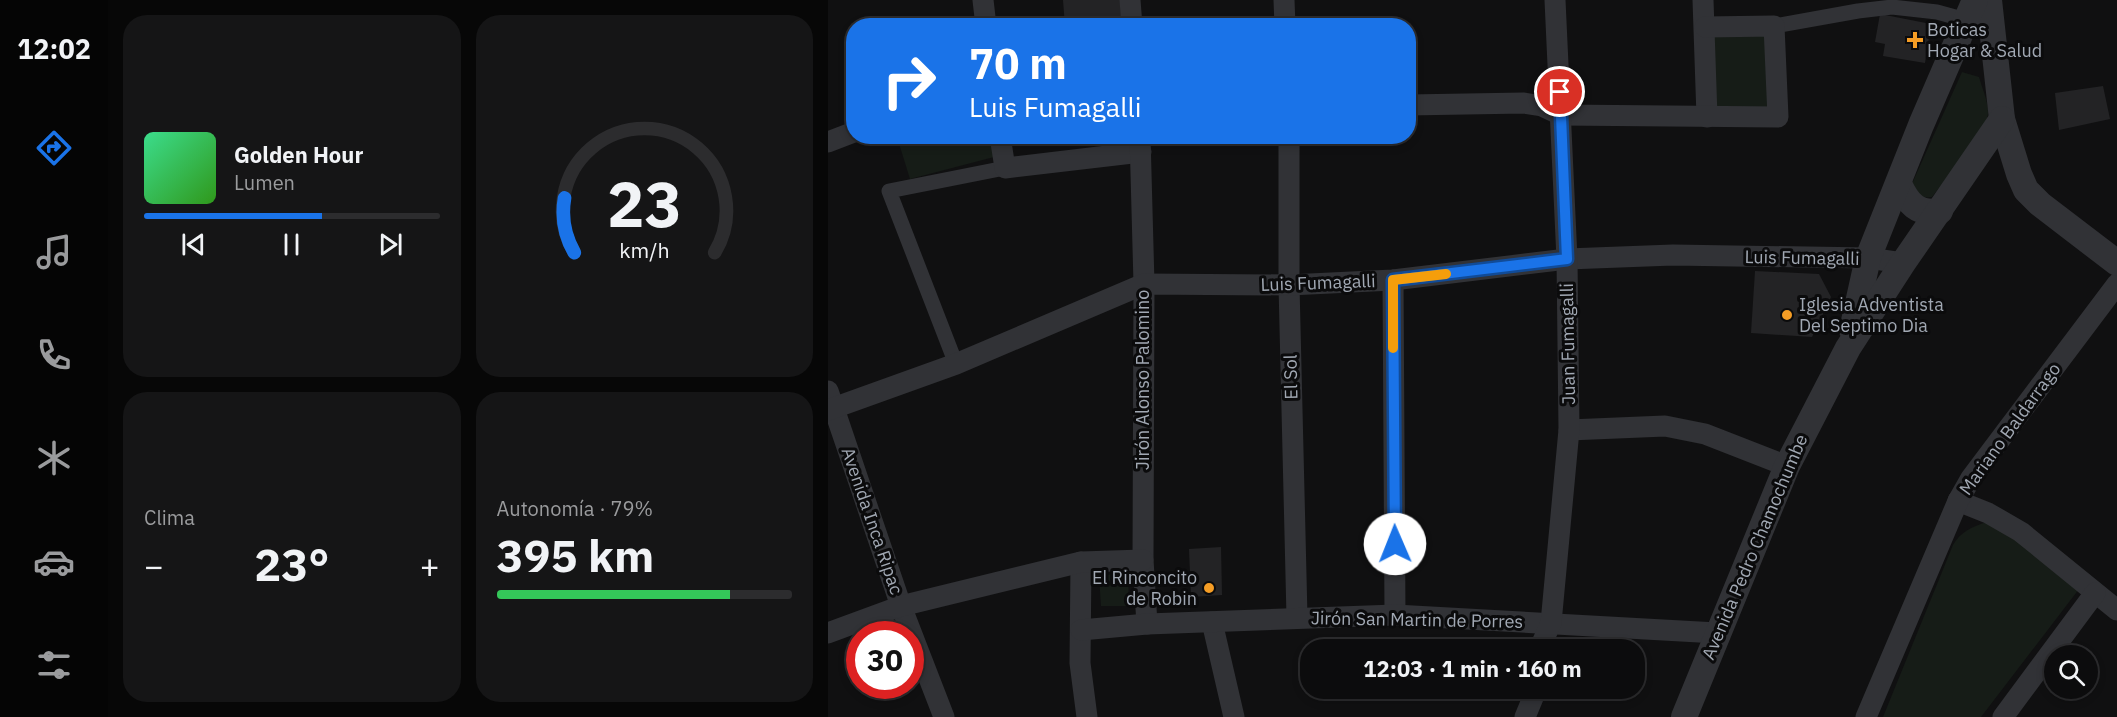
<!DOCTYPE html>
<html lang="es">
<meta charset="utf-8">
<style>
body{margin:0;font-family:"IBM Plex Sans",sans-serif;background:#151516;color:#f1f3f6;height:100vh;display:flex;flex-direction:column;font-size:22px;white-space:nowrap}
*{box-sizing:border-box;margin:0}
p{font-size:20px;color:#9a9b9d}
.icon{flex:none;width:33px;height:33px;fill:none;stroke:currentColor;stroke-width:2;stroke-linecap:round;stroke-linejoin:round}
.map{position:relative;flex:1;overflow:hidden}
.panel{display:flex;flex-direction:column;gap:15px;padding:15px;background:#070707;width:720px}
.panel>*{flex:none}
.banner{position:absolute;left:18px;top:18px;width:570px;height:126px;border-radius:24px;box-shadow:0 3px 9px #0003,0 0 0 2px #2c2c2e;background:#1a73e8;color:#fff;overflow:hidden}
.tools{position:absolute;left:1216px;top:645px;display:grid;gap:12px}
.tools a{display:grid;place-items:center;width:54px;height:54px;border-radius:50%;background:#0c0c0d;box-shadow:0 3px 9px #0003,0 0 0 2px #2c2c2e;font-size:30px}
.speed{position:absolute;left:18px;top:621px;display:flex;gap:12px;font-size:30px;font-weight:700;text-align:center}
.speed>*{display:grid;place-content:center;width:78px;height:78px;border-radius:50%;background:#0c0c0d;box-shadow:0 3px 9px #0003,0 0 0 2px #2c2c2e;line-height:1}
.speed .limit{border:9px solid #d22;background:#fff;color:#111}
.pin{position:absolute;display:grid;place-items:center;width:51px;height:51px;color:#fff;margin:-26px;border:3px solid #fff;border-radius:50%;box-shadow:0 2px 6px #0007}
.me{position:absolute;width:66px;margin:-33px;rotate:359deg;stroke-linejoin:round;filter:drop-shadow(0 0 4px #0008)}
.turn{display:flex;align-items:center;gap:21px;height:126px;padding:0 24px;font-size:27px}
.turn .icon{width:78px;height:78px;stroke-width:2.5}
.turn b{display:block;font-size:42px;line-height:51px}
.big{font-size:45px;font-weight:700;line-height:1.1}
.panel .card{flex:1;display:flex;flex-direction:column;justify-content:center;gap:9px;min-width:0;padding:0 21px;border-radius:24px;background:#151516}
.panel .dial{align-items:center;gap:0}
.dial svg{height:156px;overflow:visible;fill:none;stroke:#2c2c2e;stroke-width:7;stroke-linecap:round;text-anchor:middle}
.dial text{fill:#f1f3f6;stroke:none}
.song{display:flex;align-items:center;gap:18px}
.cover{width:72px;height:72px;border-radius:9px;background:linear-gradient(135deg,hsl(150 70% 55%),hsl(110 70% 35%))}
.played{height:6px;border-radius:3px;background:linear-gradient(90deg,#1a73e8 60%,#2c2c2e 60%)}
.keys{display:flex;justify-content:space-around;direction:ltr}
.heat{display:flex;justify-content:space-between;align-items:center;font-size:33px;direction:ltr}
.charge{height:9px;border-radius:4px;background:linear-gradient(90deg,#34c759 79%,#2c2c2e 0)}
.panel .tiles{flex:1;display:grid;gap:15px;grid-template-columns:repeat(2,1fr)}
.trip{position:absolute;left:472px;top:639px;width:345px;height:60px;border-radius:24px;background:#0c0c0d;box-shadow:0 3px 9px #0003,0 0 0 2px #2c2c2e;font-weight:700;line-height:60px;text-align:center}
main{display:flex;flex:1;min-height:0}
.tabs{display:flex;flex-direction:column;width:108px;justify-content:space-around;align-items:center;background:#050505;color:#9a9b9d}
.tabs .icon{width:42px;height:42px}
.tabs .on{color:#1a73e8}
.tabs b{font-size:27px;color:#f1f3f6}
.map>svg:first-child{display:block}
</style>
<main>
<nav class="tabs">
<b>12:02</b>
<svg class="icon on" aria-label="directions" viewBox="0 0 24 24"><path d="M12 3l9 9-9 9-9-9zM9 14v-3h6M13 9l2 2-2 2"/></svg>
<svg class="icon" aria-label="music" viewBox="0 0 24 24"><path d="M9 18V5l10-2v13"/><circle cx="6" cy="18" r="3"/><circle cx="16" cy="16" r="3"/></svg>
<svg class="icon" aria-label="phone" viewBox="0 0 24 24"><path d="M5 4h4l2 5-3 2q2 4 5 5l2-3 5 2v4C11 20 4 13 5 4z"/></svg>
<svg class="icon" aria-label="climate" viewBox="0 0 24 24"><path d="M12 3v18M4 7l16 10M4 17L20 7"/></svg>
<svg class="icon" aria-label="car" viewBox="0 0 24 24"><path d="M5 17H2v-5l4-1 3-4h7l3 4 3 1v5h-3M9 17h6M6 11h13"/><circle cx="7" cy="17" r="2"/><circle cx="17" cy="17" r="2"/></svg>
<svg class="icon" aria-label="filters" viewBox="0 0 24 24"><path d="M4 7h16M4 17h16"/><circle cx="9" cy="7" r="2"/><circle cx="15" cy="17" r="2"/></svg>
</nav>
<section class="panel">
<div class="tiles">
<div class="card">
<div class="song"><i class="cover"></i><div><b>Golden Hour</b><p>Lumen</p></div></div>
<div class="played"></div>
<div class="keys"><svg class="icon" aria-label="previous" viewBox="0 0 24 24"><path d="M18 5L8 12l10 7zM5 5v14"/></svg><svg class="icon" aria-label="pause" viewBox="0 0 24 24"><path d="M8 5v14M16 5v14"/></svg><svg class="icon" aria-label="next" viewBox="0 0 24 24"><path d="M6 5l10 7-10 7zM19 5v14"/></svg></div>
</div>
<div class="card dial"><svg viewBox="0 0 100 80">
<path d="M14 69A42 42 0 1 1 86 69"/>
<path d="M14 69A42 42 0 0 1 9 41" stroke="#1a73e8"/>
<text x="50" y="56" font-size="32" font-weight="700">23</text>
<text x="50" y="72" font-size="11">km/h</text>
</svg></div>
<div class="card"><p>Clima</p>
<div class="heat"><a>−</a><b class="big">23°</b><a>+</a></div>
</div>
<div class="card"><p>Autonomía · 79%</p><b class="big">395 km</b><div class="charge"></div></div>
</div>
</section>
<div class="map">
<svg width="1289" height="717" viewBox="0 0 1289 717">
<rect width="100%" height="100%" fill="#101011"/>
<!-- green -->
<g fill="#161c17">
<path d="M885 36H939L940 111H888Z"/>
<path d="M1134 72 1151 77C1154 88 1161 103 1160 114 1158 134 1117 180 1104 197 1093 199 1090 194 1083 186Z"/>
<path d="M69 137H162L166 157 82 179Z"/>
<path d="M1159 522 1167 523 1251 589 1153 717H1055L1125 545C1133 531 1144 527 1159 522Z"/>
<path d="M301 572 300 606H273L271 576Z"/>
</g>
<!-- building -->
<g fill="#232325">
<path d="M235 0H292L294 26H237Z"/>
<path d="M1052 14 1103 24 1097 63 1055 56 1057 44 1047 42Z"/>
<path d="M1275 86 1282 119 1231 130 1227 93Z"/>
<path d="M927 271 991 274 1003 297 984 337 923 333Z"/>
<path d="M393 547 394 595 363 597 361 549Z"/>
</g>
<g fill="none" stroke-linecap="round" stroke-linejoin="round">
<!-- pedestrian -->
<g stroke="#313236" stroke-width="15">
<path d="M946 26 1030 11 1064 7 1109 12 1138 20"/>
<path d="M128 364 61 191 177 168"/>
</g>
<!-- minor -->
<g stroke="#313236" stroke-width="21">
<path d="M155 0 158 26"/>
<path d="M302 0 304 26"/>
<path d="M456 0 457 26"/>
<path d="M875 0 879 117"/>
<path d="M580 105 696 103 714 106 733 115 950 117 946 26 877 27"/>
<path d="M172 136 177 168 313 152"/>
<path d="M312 136 316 284 315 560 319 624"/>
<path d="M461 136V285L469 617"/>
<path d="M0 142 26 132"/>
<path d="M565 280 567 615"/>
<path d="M0 391 73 606 116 717"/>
<path d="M0 410 128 364 316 284 461 285 565 280 739 259 845 255 1040 258 1075 263"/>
<path d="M741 430 837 426 877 434 959 466"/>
<path d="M1130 501 1160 513 1193 532 1289 610"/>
<path d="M253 562 252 663 259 717"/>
<path d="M384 622 406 717"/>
<path d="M253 630 319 624 567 615 889 633"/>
<path d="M0 633 73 606 253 562 315 560"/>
<path d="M713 650 714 643 723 623 741 430 739 259 727 0"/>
<path d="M697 717 709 688"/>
<path d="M1038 717 1130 501 1143 478 1289 284"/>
<path d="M1175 717 1267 593"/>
</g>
<!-- tertiary -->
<g stroke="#313236" stroke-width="26">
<path d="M1161 0 1174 119 1191 174 1198 190 1212 204 1289 263"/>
<path d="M1071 184C1080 203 1089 215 1112 211"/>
<path d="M1024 330 1040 258 1093 125 1147 0"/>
<path d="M856 717 959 466 1020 348 1075 263 1174 119"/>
</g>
</g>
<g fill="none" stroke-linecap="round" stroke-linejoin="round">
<!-- route casing -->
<g stroke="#114b97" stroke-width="15">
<path id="route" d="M567 544 565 280 739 259 732 92"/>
</g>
<!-- route -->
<use href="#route" stroke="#1a73e8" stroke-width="10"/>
<!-- slow -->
<path stroke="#f59e0b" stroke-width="10" d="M565 348V280L618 274"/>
</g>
<!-- markers -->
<g fill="#f59d25" stroke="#0b0b0c" stroke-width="2">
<path d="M1084 31h6v6h6v6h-6v6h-6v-6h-6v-6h6z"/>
<circle cx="959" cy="315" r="6"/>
<circle cx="381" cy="588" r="6"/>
</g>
<g text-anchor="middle" stroke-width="6" stroke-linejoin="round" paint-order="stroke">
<!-- poi labels -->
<g font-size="18" fill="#a1a8b3" stroke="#0b0b0c" text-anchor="start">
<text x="1099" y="36">Boticas<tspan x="1099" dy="21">Hogar &amp; Salud</tspan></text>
<text x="971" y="311">Iglesia Adventista<tspan x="971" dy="21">Del Septimo Dia</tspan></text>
<text x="369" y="584" text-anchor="end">El Rinconcito<tspan x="369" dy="21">de Robin</tspan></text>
</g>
<!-- street labels -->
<g font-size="18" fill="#a1a8b3" stroke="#0b0b0c">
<text transform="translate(974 258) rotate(1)" y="6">Luis Fumagalli</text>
<text transform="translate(490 283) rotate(-2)" y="6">Luis Fumagalli</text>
<text transform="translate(740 344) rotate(-91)" y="6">Juan Fumagalli</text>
<text transform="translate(463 377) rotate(-91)" y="6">El Sol</text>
<text transform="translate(315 380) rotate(-90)" y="6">Jirón Alonso Palomino</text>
<text transform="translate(1182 429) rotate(-54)" y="6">Mariano Baldarrago</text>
<text transform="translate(44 521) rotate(71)" y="6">Avenida Inca Ripac</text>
<text transform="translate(927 547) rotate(-67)" y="6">Avenida Pedro Chamochumbe</text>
<text transform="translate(589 620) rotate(1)" y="6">Jirón San Martin de Porres</text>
</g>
</g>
</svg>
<div class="tools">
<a><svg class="icon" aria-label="search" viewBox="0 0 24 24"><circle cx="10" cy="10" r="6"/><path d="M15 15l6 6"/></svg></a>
</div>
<div class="speed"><div class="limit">30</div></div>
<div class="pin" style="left:732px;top:92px;background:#d93025"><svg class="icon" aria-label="arrive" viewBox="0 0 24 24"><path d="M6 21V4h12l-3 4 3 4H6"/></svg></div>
<svg class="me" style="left:567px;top:544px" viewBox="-20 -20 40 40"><circle r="19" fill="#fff"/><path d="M0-13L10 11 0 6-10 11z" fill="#1a73e8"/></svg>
<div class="trip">12:03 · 1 min · 160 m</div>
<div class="banner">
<div class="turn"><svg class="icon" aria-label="right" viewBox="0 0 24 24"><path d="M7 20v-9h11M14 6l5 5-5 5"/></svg><div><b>70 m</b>Luis Fumagalli</div></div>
</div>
</div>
</main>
